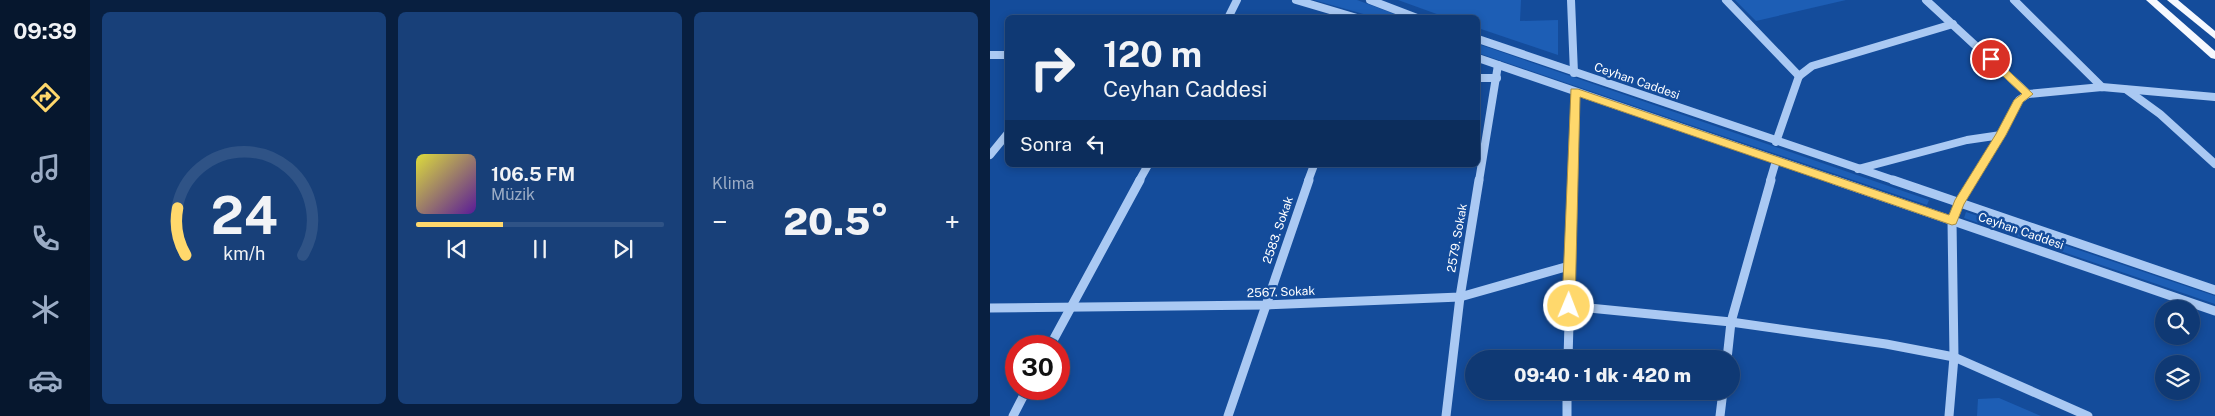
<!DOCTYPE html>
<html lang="tr">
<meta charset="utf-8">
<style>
body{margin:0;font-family:"Public Sans",sans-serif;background:#184079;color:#f1f3f6;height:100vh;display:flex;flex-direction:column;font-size:19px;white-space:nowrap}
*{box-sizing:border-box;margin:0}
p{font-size:16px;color:#9bacc5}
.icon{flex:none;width:28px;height:28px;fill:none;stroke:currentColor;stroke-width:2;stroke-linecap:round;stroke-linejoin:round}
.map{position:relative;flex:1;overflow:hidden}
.side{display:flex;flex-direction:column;gap:12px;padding:12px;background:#081f40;width:900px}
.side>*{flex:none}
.banner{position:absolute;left:15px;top:15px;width:475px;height:152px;border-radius:8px;box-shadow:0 2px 8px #0003,0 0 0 1px #2f5386;background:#0f3974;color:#f1f3f6;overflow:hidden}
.fabs{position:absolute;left:1165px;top:300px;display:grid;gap:10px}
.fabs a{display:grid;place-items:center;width:45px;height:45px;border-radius:50%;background:#0f3974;box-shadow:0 2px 8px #0003,0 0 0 1px #2f5386;font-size:25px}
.speed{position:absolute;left:15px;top:335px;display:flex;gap:10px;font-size:25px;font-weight:700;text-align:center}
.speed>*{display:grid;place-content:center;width:65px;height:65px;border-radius:50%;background:#0f3974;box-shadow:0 2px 8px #0003,0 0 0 1px #2f5386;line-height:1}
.speed .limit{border:8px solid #d22;background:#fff;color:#111}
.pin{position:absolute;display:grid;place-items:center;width:42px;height:42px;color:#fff;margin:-21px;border:2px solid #fff;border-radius:50%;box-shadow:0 1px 5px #0007}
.me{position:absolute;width:55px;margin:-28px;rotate:1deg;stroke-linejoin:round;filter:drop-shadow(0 0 4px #0008)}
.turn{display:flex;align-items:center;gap:18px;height:105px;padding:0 15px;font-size:22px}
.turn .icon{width:65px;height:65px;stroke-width:2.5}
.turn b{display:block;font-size:35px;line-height:42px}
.then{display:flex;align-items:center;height:48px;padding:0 15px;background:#0003;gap:10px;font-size:19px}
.big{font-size:38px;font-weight:800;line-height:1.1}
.side .tile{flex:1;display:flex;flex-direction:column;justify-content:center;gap:8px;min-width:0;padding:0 18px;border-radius:8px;background:#184079}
.side .dial{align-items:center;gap:0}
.dial svg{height:130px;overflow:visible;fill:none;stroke:#2f5386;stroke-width:7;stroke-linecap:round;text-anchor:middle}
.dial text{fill:#f1f3f6;stroke:none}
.song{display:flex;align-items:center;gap:15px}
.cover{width:60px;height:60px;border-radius:8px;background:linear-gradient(135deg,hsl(60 70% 55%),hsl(270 70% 35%))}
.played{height:5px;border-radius:2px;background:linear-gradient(90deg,#ffd86c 35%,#2f5386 35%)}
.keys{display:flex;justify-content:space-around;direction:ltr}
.heat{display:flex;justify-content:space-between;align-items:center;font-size:28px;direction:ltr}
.side .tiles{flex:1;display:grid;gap:12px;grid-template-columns:repeat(3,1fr)}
.trip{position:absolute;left:475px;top:350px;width:275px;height:50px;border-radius:25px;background:#0f3974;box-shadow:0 2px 8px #0003,0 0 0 1px #2f5386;font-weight:800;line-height:50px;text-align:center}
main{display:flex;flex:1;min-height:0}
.dock{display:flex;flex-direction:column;width:90px;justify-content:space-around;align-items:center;background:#06172e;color:#9bacc5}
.dock .icon{width:35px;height:35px}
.dock .current{color:#ffd86c}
.dock b{font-size:22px;color:#f1f3f6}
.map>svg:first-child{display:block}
</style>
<main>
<nav class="dock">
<b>09:39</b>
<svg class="icon current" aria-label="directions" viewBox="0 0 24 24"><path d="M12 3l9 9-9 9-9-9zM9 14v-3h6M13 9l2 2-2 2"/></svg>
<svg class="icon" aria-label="music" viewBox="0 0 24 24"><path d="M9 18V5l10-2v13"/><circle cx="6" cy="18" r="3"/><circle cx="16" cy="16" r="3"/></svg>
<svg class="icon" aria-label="phone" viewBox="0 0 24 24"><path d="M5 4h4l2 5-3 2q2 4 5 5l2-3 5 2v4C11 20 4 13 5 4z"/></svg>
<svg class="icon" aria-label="climate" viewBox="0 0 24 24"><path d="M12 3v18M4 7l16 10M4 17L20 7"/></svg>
<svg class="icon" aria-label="car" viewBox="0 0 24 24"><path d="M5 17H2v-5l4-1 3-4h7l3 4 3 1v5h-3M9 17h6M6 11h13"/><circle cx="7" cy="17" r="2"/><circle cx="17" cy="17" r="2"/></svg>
</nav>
<section class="side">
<div class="tiles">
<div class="tile dial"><svg viewBox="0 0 100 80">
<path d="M14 69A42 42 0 1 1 86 69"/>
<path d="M14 69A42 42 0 0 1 9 40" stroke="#ffd86c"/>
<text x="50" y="56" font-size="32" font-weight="700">24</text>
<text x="50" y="72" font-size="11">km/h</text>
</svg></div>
<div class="tile">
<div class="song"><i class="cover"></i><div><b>106.5 FM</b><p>Müzik</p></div></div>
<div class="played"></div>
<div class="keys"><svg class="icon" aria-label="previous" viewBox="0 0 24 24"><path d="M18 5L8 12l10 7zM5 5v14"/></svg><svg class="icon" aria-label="pause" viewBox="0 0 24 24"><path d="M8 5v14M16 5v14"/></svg><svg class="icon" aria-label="next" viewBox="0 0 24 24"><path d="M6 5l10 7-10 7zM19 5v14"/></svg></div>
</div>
<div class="tile"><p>Klima</p>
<div class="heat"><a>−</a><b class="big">20.5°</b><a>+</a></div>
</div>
</div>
</section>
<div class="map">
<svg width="1225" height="416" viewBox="0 0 1225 416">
<rect width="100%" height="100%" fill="#144c9b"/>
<!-- green -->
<g fill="#1d5eb5">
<path d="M324 0H367L413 17H384Z"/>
<path d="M408 0H531L530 21 568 20V55L488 28V18L455 17Z"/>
<path d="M745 0H856L766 21Z"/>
<path d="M488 44 939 200 937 205 488 53Z"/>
<path d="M976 212 1225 296V304L974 218Z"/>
<path d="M1009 398 1051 416H987L988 399Z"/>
</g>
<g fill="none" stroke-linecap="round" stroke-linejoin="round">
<!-- minor-far1 -->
<g stroke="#aac9f3" stroke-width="8">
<path d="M306 0 367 18"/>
<path d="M380 0 427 18"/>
<path d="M581 0 584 73"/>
<path d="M736 0 809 76"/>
<path d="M936 0 1038 94"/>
<path d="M1024 0 1112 87"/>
<path d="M238 18 247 0"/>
<path d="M488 39 906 181"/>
<path d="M0 55H18"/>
<path d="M488 58 848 181"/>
<path d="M809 76 822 66 963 24"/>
<path d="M488 78H507"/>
<path d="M1137 90 1170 114 1225 164"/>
<path d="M786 142 809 76"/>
<path d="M0 155 18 133"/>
<path d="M868 169 977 140 1011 135"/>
<path d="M149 181 158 165"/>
<path d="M318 181 324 165"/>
<path d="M489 181 508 65"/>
<path d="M583 181 585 92"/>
<path d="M780 181 786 161"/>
<path d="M982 181 1011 135 1029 100 1038 94 1112 87 1225 97"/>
</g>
<!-- minor -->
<g stroke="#aac9f3" stroke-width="9">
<path d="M844 180 1225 311"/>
<path d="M903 180 1225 290"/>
<path d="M579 306 741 322 896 344 964 357 1098 416"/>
<path d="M0 308 275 305 470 297 579 266"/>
<path d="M60 346 150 180"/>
<path d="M578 359 583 180"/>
<path d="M737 359 741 322 781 180"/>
<path d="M577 391V416"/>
<path d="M23 416 37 389"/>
<path d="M238 416 319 180"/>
<path d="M456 416 470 297 489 180"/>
<path d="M730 416 733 391"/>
<path d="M959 416 964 357 962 221 969 203 983 180"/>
</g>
<!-- major -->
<g fill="#f6f9ff" fill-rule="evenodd">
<path d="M1156 0H1167L1225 51V59L1221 58Z"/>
<path d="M1177 0H1188L1225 31V39Z"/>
</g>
</g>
<!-- route -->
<path fill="#ffd86c" stroke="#a68c46" d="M997 57H1004L1043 94 1033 102 1016 135 974 204 966 224 962 225 590 97 585 306 583 310H574L572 306 581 89H588L959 215 965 200 1006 134 1024 100 1032 94 997 61Z"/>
<g text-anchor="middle" stroke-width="5" stroke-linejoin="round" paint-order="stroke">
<!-- street labels -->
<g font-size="12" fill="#fff" stroke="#144c9b">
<text transform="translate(647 81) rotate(19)" y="4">Ceyhan Caddesi</text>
<text transform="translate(288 230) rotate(-71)" y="4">2583. Sokak</text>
<text transform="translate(1031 231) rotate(19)" y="4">Ceyhan Caddesi</text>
<text transform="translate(467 238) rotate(-80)" y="4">2579. Sokak</text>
<text transform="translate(291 292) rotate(-2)" y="4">2567. Sokak</text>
</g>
</g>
</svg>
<div class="fabs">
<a><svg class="icon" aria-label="search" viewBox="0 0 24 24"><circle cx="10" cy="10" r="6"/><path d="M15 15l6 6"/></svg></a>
<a><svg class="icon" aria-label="layers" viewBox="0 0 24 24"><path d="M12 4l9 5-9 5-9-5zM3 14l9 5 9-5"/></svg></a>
</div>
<div class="speed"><div class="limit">30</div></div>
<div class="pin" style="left:1001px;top:59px;background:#d93025"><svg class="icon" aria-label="arrive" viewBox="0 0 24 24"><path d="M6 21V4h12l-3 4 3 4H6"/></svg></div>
<svg class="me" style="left:579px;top:306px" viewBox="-20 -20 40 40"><circle r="17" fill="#ffd86c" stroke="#fff" stroke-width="3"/><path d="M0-11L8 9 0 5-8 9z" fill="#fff"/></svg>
<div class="trip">09:40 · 1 dk · 420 m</div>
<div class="banner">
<div class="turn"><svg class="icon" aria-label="right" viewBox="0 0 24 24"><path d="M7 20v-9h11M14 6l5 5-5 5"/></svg><div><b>120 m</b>Ceyhan Caddesi</div></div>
<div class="then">Sonra<svg class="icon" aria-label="left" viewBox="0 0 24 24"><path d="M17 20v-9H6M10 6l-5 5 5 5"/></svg></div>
</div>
</div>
</main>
